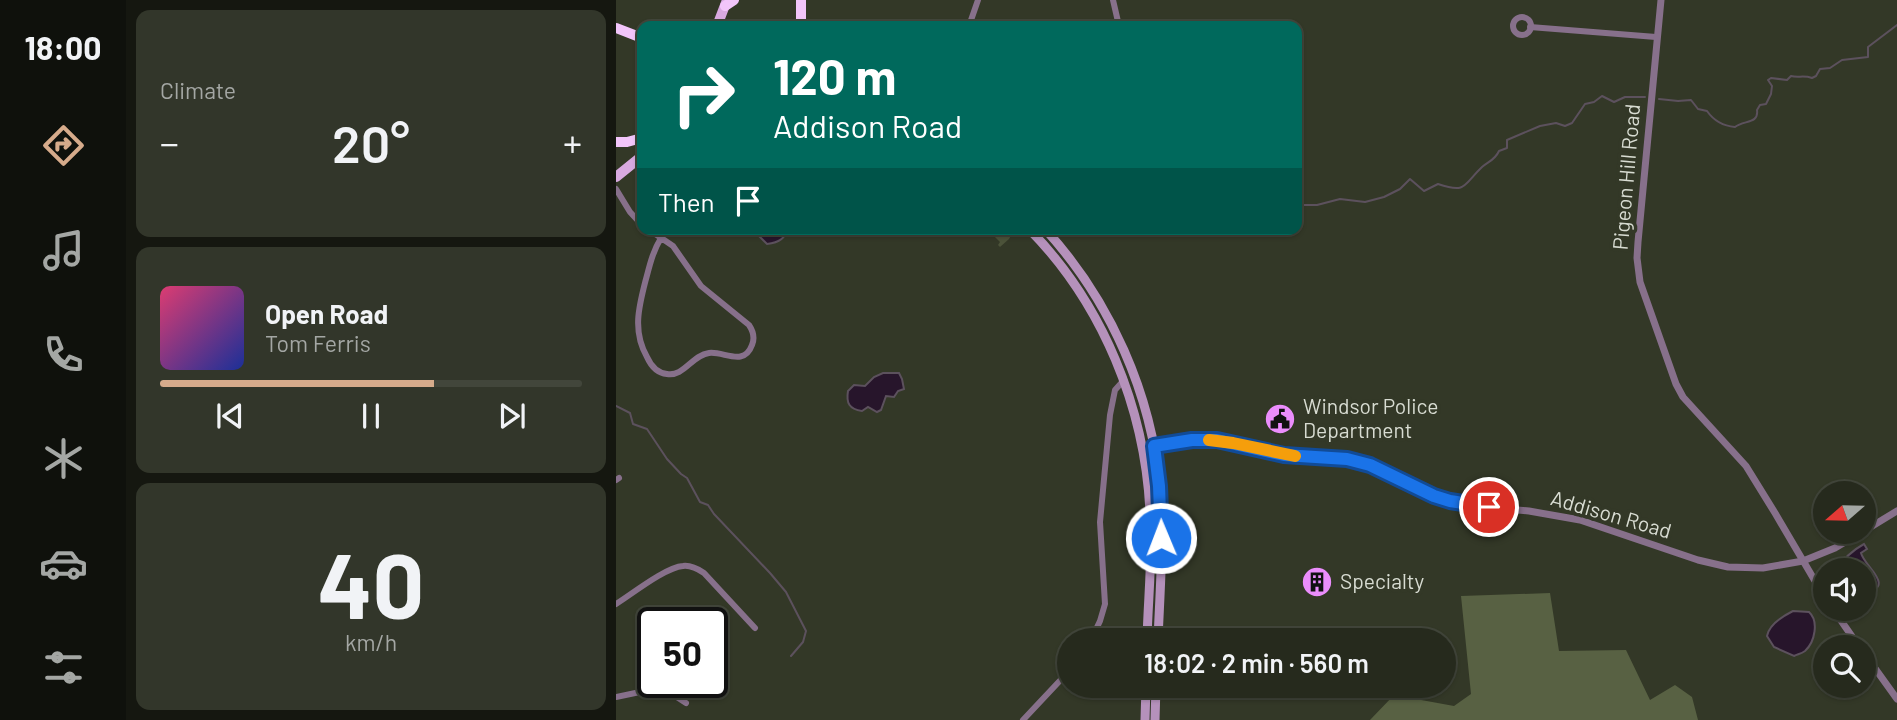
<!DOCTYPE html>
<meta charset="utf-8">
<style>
body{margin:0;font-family:Barlow,sans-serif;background:#32362a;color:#f1f3f6;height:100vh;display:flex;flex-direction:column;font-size:26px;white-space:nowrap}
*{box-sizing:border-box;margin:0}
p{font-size:23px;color:#a4a7a4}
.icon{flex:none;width:38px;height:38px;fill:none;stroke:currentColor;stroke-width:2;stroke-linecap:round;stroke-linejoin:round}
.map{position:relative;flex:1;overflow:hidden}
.side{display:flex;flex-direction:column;gap:10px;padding:10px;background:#151710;width:490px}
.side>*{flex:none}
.guide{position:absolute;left:21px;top:21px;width:665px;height:214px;border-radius:14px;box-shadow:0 2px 5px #0004,0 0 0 2px #42463b;background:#00695c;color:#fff;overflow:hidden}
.needle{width:46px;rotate:250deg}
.controls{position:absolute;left:1197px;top:481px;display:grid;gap:14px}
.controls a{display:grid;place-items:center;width:63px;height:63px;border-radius:50%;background:#262a1d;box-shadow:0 2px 5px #0004,0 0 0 2px #42463b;font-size:35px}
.speed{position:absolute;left:21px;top:607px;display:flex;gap:14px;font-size:35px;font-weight:700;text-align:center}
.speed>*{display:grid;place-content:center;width:91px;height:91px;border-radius:50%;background:#262a1d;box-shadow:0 2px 5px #0004,0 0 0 2px #42463b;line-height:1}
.speed .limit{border:4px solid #111;border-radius:10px;background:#fff;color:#111}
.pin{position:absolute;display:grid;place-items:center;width:60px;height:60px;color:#fff;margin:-30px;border:4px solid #fff;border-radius:50%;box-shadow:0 2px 7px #0007}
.me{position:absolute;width:77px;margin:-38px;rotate:359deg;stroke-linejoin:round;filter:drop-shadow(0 0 5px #0008)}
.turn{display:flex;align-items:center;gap:24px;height:147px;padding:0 21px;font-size:32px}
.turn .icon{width:91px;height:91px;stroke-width:2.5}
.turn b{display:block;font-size:49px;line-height:60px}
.then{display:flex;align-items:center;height:66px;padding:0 21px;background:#0003;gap:14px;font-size:26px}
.big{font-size:52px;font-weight:600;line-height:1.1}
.side .widget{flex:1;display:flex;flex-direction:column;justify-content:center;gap:10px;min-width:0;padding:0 24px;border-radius:14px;background:#32362a}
.side .dial{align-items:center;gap:0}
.dial b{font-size:91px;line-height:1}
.song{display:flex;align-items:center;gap:21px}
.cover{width:84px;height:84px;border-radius:10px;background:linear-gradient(135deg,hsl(340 70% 55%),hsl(230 70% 35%))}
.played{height:7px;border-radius:4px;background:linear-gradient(90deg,#d6ab8b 65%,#42463b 65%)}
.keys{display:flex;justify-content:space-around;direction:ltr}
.heat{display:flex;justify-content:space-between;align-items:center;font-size:38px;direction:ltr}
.trip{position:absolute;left:441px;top:628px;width:399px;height:70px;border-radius:35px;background:#262a1d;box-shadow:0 2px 5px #0004,0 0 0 2px #42463b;font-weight:600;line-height:70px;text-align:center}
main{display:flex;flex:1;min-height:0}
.dock{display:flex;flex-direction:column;width:126px;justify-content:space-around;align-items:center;background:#0f110c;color:#a4a7a4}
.dock .icon{width:49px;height:49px}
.dock .selected{color:#d6ab8b}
.dock b{font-size:32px;color:#f1f3f6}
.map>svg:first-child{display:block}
</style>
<main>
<nav class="dock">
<b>18:00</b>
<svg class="icon selected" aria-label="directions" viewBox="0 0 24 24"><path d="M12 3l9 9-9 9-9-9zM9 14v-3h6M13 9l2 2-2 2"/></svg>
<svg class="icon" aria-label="music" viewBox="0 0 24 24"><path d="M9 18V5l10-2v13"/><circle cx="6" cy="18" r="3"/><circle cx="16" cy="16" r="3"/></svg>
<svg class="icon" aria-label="phone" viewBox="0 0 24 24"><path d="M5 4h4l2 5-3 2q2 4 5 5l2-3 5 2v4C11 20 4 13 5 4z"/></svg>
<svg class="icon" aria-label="climate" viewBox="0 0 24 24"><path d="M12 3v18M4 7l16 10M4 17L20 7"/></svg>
<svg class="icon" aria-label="car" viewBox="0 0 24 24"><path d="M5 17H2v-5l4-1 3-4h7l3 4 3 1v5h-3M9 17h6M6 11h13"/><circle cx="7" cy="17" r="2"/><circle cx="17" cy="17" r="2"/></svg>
<svg class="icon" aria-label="filters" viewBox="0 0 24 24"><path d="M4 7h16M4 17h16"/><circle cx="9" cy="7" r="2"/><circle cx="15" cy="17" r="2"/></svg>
</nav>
<section class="side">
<div class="widget"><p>Climate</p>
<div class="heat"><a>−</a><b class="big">20°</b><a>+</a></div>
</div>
<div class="widget">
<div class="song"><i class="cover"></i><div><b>Open Road</b><p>Tom Ferris</p></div></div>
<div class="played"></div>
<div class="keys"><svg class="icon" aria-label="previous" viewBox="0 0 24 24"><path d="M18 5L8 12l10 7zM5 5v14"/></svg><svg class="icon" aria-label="pause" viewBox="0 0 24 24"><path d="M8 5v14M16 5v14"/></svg><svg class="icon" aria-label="next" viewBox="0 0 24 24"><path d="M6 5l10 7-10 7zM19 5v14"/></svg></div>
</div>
<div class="widget dial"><b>40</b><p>km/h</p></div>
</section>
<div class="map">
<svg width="1281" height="720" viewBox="0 0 1281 720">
<rect width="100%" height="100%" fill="#333827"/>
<!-- green -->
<path fill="#4c533a" d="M370 229H399L393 239 384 247 382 245 384 242 374 232 371 235 369 234Z"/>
<!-- forest -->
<path fill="#586143" d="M934 593 943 651 1010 650 1034 700 1059 685 1076 697 1082 720H754L778 695 838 706 855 694 845 596Z"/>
<!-- water -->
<g fill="#27152b" stroke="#5c515d" stroke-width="2">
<path d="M136 229H170C170 240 160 243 151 244Z"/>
<path d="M267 373H283L286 379 288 389 282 391 278 397 270 396 265 410 261 412 252 407 246 411C233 409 230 403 232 391L238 385 249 386 258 377Z"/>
<path d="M1248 544 1251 549 1245 553C1249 568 1281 586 1248 594V570H1221C1227 559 1237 550 1248 544Z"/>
<path d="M1177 611 1193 612C1203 621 1199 642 1189 651 1185 654 1182 654 1178 656L1158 647 1151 636C1153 625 1167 616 1177 611Z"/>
</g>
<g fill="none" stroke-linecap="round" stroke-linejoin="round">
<!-- stream -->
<g stroke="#5c515d" stroke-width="2">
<path d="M1043 99 1062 101 1075 100 1082 109 1091 111C1098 121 1107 126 1119 127 1128 120 1143 124 1141 110L1144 105 1150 104 1155 94 1156 86 1152 80 1155 78 1171 80 1175 76C1182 78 1188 75 1196 78L1200 76 1204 69 1214 68 1226 60 1252 57V47L1281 25"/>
<path d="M681 205H701L724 199 749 202 768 197 784 189 794 179 808 191 822 184C851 194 847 185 866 167 873 161 879 160 883 151L891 148V140L924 126 940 123 949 126 956 123 969 104 978 102 986 96 998 102 1009 97H1029"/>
<path d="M0 406 14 413 17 424 31 429 51 459 65 474 71 478 84 502 92 505 98 514 154 573 170 592 190 631 187 642 175 656"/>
</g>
<!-- minor -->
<g stroke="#87708b" stroke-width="6">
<path d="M497 0 503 26"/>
<circle cx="906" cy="26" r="9"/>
<path d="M353 26 362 0"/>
<path d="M914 27 1040 37"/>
<path d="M0 189 14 212 26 225"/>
<path d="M32 229 57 246 85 286 133 325C137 331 139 338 136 345 128 367 108 351 93 353 76 355 68 377 51 374 41 373 35 366 31 357 16 331 23 306 30 279 34 264 37 251 45 238"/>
<path d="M0 480 3 478"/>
<path d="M0 604C16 594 50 567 67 566 75 565 82 569 88 573L139 628"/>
<path d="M475 640 484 621 489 604 484 522 494 415 499 390 508 380"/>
<path d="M0 697 43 688 50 690 70 703"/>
<path d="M407 720 453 671"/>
</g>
<!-- tertiary -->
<g stroke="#87708b" stroke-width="7">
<path d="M1045 0 1022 242 1021 258 1024 282 1060 384 1067 397 1130 466 1159 513 1209 598"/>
<path d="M527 448 576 440H601L665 455 742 461 818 496 834 501 857 506 913 511 964 520 1082 560 1112 567 1147 568 1187 561 1219 548 1246 532"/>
<path d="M1248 531 1281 511"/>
<path d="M1217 609 1244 648"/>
<path d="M1248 653 1281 699"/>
</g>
<!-- secondary -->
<g stroke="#b591bb" stroke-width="9">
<path d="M413 229C487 304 529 408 534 512 537 555 532 598 531 640"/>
<path d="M429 229C494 300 536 394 544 490 548 540 544 590 542 640"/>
<path d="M529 720 530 686"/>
<path d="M539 720 540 686"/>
</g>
<!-- primary -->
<g stroke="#d8a9e0" stroke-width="10">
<path d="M101 26 111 0"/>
<path d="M0 177 26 156"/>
</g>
<!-- motorway -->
<g stroke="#f2c5fa" stroke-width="10">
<path d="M109 6 118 0"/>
<path d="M185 26V0"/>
<path d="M0 28 26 38"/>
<path d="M0 142H11L26 138"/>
</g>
</g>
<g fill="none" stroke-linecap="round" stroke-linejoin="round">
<!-- route casing -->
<g stroke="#114b97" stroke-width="18">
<path id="route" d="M545 538 543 486 538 446 576 440H601L668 455 731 459 754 465 818 496 834 501 873 507"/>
</g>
<!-- route -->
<use href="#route" stroke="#1a73e8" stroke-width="12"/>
<!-- slow -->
<path stroke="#f59e0b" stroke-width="12" d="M593 440 617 443 679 456"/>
</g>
<!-- icons -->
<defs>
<g id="civic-disc" transform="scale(1.575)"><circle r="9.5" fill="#eb8dfc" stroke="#333827"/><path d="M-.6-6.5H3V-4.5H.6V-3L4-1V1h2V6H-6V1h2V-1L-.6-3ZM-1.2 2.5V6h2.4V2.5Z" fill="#111"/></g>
<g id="building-disc" transform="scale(1.575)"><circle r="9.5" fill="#eb8dfc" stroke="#333827"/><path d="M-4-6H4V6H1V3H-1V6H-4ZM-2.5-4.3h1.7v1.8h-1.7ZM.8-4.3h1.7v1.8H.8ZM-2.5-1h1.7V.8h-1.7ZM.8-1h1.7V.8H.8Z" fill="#111"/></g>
</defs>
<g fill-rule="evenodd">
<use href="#civic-disc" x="664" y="419"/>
<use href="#building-disc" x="701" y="582"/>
</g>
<g text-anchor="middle" stroke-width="7" stroke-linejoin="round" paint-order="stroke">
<!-- street labels -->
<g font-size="21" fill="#d8dcd2" stroke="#333827">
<text transform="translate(1011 177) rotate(-85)" y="7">Pigeon Hill Road</text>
<text transform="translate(995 515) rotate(16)" y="7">Addison Road</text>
</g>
<!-- poi labels -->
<g font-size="21" fill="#d8dcd2" stroke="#333827" text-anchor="start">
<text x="687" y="414">Windsor Police<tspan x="687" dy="24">Department</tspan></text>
<text x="724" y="589">Specialty</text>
</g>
</g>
</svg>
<div class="controls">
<a><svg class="needle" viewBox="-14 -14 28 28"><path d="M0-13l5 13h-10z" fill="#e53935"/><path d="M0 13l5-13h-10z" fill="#a4a7a4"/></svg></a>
<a><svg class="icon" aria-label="sound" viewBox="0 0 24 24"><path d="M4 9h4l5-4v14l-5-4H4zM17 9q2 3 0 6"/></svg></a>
<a><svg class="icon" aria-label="search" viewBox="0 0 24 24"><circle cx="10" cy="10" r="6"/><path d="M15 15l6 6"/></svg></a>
</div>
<div class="speed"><div class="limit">50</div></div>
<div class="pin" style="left:873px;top:507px;background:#d93025"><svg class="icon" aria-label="arrive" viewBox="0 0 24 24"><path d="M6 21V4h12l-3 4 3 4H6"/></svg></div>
<svg class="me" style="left:545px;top:538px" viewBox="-20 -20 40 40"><circle r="17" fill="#1a73e8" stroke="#fff" stroke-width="3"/><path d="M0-11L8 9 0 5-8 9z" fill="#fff"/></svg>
<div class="trip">18:02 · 2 min · 560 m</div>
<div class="guide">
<div class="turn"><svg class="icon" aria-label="right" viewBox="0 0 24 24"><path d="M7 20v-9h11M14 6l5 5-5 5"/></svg><div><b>120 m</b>Addison Road</div></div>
<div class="then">Then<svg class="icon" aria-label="arrive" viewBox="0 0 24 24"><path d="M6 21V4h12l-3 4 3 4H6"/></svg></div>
</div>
</div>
</main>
